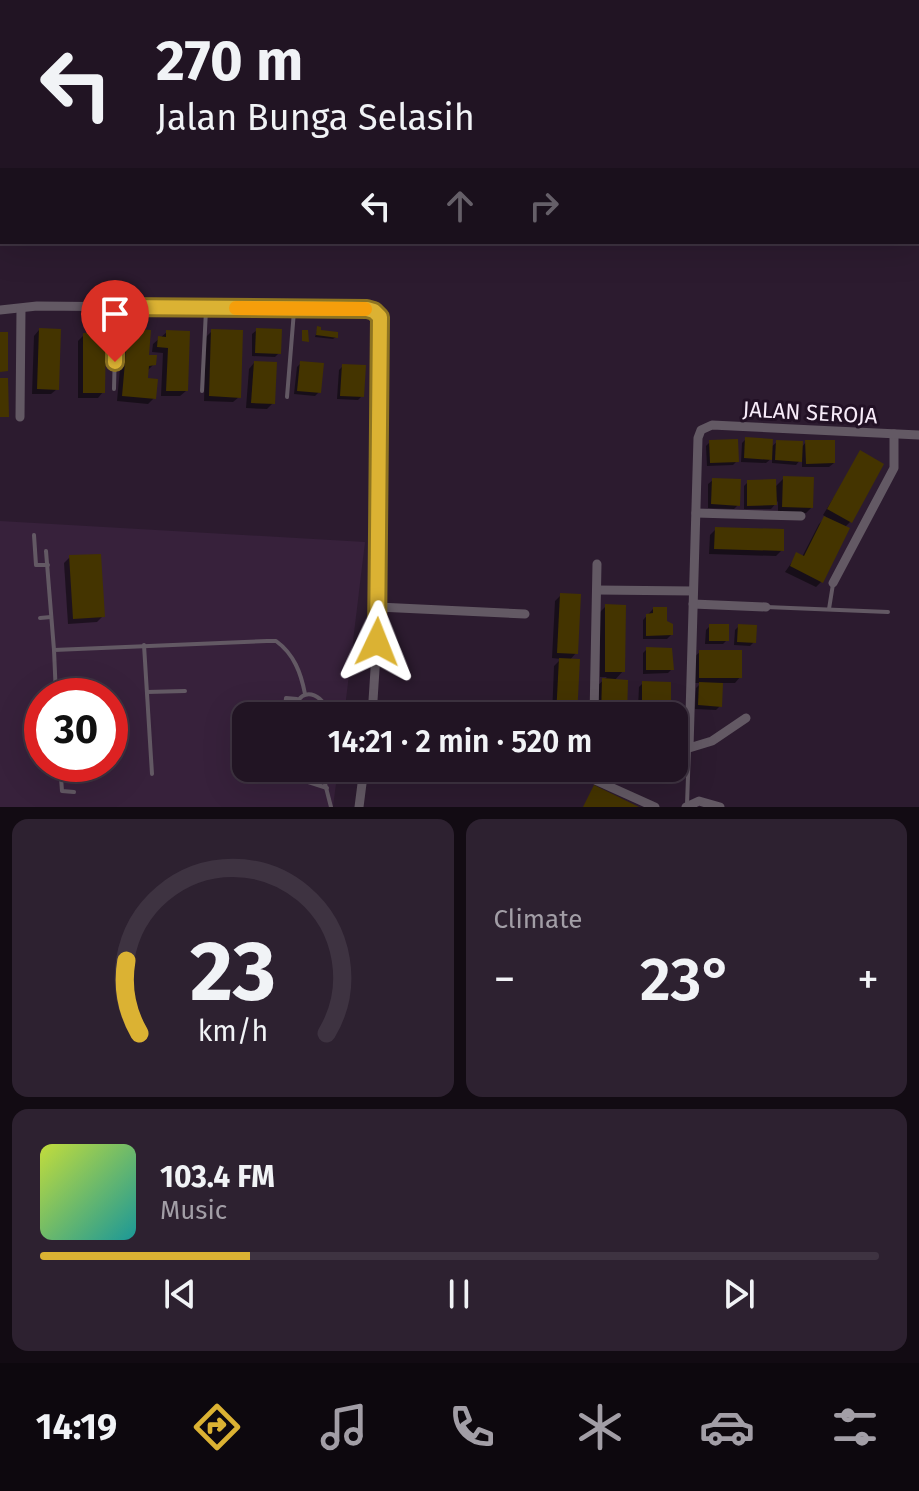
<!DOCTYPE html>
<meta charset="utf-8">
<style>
body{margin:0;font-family:"Fira Sans",sans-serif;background:#2d2130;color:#f1f3f6;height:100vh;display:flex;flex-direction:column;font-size:30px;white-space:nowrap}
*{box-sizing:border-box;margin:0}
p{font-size:26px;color:#a29ea6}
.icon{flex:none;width:44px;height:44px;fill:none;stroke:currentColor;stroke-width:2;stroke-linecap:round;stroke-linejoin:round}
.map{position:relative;height:807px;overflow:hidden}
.panel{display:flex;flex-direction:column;gap:12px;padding:12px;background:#120b13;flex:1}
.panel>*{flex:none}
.guide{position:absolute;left:0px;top:0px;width:920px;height:244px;box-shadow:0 8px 32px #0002,0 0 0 2px #3e3341;background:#211423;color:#f1f3f6;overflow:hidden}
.speed{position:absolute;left:24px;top:678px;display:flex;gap:16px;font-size:40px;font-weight:700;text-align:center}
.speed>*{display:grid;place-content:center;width:104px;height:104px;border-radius:50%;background:#211423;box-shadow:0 8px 32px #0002,0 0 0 2px #3e3341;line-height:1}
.speed .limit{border:12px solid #d22;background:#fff;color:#111}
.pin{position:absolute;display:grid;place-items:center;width:68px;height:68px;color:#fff;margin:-82px -34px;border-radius:50% 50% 50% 0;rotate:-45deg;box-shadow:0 0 8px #0007}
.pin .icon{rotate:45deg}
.me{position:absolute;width:88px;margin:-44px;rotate:2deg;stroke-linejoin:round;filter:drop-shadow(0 0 6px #0008)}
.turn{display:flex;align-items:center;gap:28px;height:168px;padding:0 24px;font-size:36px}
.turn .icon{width:104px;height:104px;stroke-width:2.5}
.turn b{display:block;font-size:56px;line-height:68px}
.lanes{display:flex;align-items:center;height:76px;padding:0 24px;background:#0003;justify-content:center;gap:40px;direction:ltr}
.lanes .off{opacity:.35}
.big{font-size:60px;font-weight:600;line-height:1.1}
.panel .tile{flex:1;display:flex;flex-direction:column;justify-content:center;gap:12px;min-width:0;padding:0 28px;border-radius:16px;background:#2d2130}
.panel .dial{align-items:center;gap:0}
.dial svg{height:208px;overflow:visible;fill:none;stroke:#3e3341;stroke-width:7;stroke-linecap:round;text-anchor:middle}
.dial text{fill:#f1f3f6;stroke:none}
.song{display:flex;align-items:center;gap:24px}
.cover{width:96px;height:96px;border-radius:12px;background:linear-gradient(135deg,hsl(70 70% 55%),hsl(180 70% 35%))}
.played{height:8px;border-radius:4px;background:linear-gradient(90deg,#dbb233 25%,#3e3341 25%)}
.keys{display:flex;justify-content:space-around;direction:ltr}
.heat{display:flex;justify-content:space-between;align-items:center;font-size:44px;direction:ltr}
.panel .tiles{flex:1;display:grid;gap:12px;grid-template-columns:1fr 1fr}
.tile:last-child{grid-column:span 2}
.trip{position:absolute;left:232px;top:702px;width:456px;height:80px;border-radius:16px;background:#211423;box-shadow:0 8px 32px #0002,0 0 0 2px #3e3341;font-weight:600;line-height:80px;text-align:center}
.dock{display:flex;height:128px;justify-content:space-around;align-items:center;background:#0d080e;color:#a29ea6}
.dock .icon{width:56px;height:56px}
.dock .on{color:#dbb233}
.dock b{font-size:36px;color:#f1f3f6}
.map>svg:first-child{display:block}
</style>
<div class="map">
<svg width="919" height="807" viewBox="0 0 919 807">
<rect width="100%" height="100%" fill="#2c1b2f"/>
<!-- built -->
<path fill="#37213b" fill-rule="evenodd" d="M0 521 365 542 344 716H246V768H338L333 807H0ZM42 696H110V764H42Z"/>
<!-- shadow -->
<g fill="#0007">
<path d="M318 328 319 332 336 337 333 339 315 337Z"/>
<path d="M39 330 57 389 51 394H32L34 336Z"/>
<path d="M129 330 154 364 148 370 146 380 154 398 148 404 117 401 123 335Z"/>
<path d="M257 330 279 353 275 357 252 356V334Z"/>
<path d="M212 331 239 397 233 402 204 401 206 337Z"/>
<path d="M167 332 186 391 180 396H161L163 353 152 352 153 344Z"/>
<path d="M84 335 103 392 98 398H78V341Z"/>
<path d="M254 363 273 403 267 409 246 408 249 369Z"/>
<path d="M301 363 319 392 315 396 294 394 297 367Z"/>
<path d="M343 366 362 396 358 400 337 399 339 370Z"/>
<path d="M746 439 771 447 777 442 801 448 806 442 834 463 829 467H802V458L796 465 772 463V458L766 463 741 462 742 443Z"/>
<path d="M710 442 737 461 733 465 707 466 706 446Z"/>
<path d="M861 453 850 522 844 528 821 582 816 587 785 572 797 555 802 557 819 524 826 517 823 515Z"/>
<path d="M784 478 812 507 806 513 778 512V501L771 509H744V486L748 482 775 487Z"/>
<path d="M713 480 738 505 734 509 708 508V484Z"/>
<path d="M716 529 782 550 776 556 709 554 710 535Z"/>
<path d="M70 557 103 616 97 622 68 624 64 563Z"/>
<path d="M561 595 576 653 569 661 575 716H552L554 666 561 659 552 658 555 601Z"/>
<path d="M606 606 623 671 614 681 625 716H596L597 686 607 677H600V612Z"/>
<path d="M653 609 671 635 667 639H643V620Z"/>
<path d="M710 626 727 640 723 644H705L706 630Z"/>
<path d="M739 626 754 642 750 646 734 645 735 630Z"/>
<path d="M647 649 672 669 668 673 643 674V653Z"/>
<path d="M700 652 740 677 735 683H721L720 706 716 710 695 709 696 688 701 683H694V657Z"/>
<path d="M643 683 669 704 665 708 638 707 639 687Z"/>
</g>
<!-- building -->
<g fill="#443400">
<path d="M317 326 321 327V330L338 332V338L316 335Z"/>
<path d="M39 328 61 329 59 390 37 389Z"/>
<path d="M128 328 151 330 149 355H157L156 365 149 366 148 378 158 379 156 399 122 396Z"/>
<path d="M256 328 282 329 281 354 255 353Z"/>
<path d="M211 329 243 330 241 398 209 396Z"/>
<path d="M166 330 190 331 188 391H166L168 348 157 347 158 336 166 337Z"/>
<path d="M302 330H308L309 342 302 341Z"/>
<path d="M0 332H8V371L0 372Z"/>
<path d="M83 333H106L105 393H83Z"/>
<path d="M254 361 277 362 275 404 251 403Z"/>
<path d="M300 361 324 363 321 393 297 391Z"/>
<path d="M342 364 366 365 364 397 340 396Z"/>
<path d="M0 378H8L9 417H0Z"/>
<path d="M745 437 773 439 772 460 744 458Z"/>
<path d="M738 439 739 462 710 463 709 440Z"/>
<path d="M776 440 803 441 802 462 775 460Z"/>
<path d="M805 440H835V463L806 464Z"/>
<path d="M860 450 884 464 852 523 827 509Z"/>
<path d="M783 476 814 477 813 508 782 507Z"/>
<path d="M712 478 741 479 740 506 711 504Z"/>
<path d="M776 479 777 505 747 506V480Z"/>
<path d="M824 516 850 528 823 583 790 566 796 552 804 556Z"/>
<path d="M715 527 784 529V551L714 549Z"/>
<path d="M101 554 105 617 73 619 69 555Z"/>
<path d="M560 593 581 594 578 654 557 653Z"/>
<path d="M605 604 626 605 625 672H605Z"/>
<path d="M653 607H667V621L673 624V635L646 636V614L653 613Z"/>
<rect x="709" y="624" width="20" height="17"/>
<path d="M738 624 757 625 756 643 737 642Z"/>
<path d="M646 647 672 648 674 670H646Z"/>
<rect x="699" y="650" width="43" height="28"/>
<path d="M559 658 580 659 577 716H556Z"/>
<path d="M602 678 628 680 627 716H601Z"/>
<path d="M642 681 671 682V705L642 704Z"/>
<path d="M699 682 723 683 722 707 698 705Z"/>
<path d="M594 785 639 807H583Z"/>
</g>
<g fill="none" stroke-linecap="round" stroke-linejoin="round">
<!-- lane -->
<g stroke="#635964" stroke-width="4">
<path d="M215 0V2"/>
<path d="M114 389 116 309"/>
<path d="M202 391 206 310"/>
<path d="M287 397 294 311"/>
<path d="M34 535 36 565H48"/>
<path d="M46 551 54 650"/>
<path d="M766 607 888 612"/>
<path d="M829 609 833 584"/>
<path d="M40 618 51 617"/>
<path d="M144 645 152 774"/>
<path d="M147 692 185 691"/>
<path d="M56 696 54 650 267 641H276C294 654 301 673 305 694"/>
<path d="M324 708 371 705"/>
<path d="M284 716 286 698 297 699"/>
<path d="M297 716C292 698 308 686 322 701L324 708 321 716"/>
<path d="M60 764 62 791 74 792"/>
<path d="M321 768 331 807"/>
<path d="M274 771 327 788"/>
<path d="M290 776 292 768"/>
<path d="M687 805 689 748"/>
</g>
<!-- street -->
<g stroke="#635964" stroke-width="9">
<path d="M705 0 717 2"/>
<path d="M573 2V0"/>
<path d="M629 2 630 0"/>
<path d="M758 2V0"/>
<path d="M819 2V0"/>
<path d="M905 2V0"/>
<path d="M0 77H2"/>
<path d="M918 129 919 130"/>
<path d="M0 310 37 306 367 309 374 311 380 317 378 623 372 716"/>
<path d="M20 417 21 309"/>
<path d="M696 513 801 516"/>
<path d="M833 583 894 468V434"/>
<path d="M597 590 693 591"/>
<path d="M693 604 766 607"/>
<path d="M378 607 525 614"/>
<path d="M594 716 597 564"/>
<path d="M746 718 712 741 689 748 698 438 701 430 712 425 919 435"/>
<path d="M595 780 655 807"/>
<path d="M359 807 364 768"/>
<path d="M686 807 699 801 720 807"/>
</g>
</g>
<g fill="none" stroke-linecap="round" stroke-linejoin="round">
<!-- route casing -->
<g stroke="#8e7421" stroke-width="20">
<path id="route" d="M115 362 116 307 367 309 374 311 380 317 377 642"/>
</g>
<!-- route -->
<use href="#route" stroke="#dbb233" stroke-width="14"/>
<!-- slow -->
<path stroke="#f59e0b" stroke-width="14" d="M236 308 365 309"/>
</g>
<g text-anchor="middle" stroke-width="6" stroke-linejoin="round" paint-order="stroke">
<!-- street labels -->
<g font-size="22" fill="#f7ebf9" stroke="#221125">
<text transform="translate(810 412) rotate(3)" y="8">JALAN SEROJA</text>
</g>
</g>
</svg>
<div class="speed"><div class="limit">30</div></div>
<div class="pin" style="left:115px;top:362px;background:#d93025"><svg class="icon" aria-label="arrive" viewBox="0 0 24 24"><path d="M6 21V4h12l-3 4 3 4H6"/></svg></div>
<svg class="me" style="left:377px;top:642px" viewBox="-20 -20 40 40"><path d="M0-17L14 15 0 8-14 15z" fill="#dbb233" stroke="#fff" stroke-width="4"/></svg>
<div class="trip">14:21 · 2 min · 520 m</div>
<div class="guide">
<div class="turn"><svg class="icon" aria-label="left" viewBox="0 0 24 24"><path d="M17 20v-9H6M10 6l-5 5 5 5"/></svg><div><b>270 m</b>Jalan Bunga Selasih</div></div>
<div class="lanes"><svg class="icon" aria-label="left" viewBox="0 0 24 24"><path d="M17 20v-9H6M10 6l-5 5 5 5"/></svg><svg class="icon off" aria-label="ahead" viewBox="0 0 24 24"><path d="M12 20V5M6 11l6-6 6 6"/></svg><svg class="icon off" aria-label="right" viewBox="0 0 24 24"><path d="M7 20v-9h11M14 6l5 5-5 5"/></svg></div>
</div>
</div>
<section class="panel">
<div class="tiles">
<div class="tile dial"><svg viewBox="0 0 100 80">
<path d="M14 69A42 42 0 1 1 86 69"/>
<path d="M14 69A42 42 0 0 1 9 41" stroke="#dbb233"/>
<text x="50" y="56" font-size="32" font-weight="700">23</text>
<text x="50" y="72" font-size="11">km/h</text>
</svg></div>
<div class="tile"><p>Climate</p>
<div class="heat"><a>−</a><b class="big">23°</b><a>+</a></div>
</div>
<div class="tile">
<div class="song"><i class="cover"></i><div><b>103.4 FM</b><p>Music</p></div></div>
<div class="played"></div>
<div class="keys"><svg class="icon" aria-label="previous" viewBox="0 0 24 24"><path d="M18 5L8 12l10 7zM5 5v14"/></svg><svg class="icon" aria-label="pause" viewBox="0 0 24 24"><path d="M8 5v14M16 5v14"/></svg><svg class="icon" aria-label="next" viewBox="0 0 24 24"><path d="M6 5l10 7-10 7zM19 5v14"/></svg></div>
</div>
</div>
</section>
<nav class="dock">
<b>14:19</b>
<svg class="icon on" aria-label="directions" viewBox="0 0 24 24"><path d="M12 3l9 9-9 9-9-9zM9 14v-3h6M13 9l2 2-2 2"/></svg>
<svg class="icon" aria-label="music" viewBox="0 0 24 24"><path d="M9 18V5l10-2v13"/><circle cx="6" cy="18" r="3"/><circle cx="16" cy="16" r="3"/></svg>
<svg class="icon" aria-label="phone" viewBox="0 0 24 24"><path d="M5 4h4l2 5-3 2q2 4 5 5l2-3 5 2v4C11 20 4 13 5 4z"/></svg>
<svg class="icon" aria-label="climate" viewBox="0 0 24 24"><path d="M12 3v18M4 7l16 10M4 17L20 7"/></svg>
<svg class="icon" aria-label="car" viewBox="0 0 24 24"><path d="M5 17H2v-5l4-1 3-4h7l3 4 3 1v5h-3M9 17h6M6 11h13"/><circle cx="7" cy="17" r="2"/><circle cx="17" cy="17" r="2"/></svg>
<svg class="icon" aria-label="filters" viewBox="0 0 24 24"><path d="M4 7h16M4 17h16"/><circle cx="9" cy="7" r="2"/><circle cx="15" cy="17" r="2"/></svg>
</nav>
